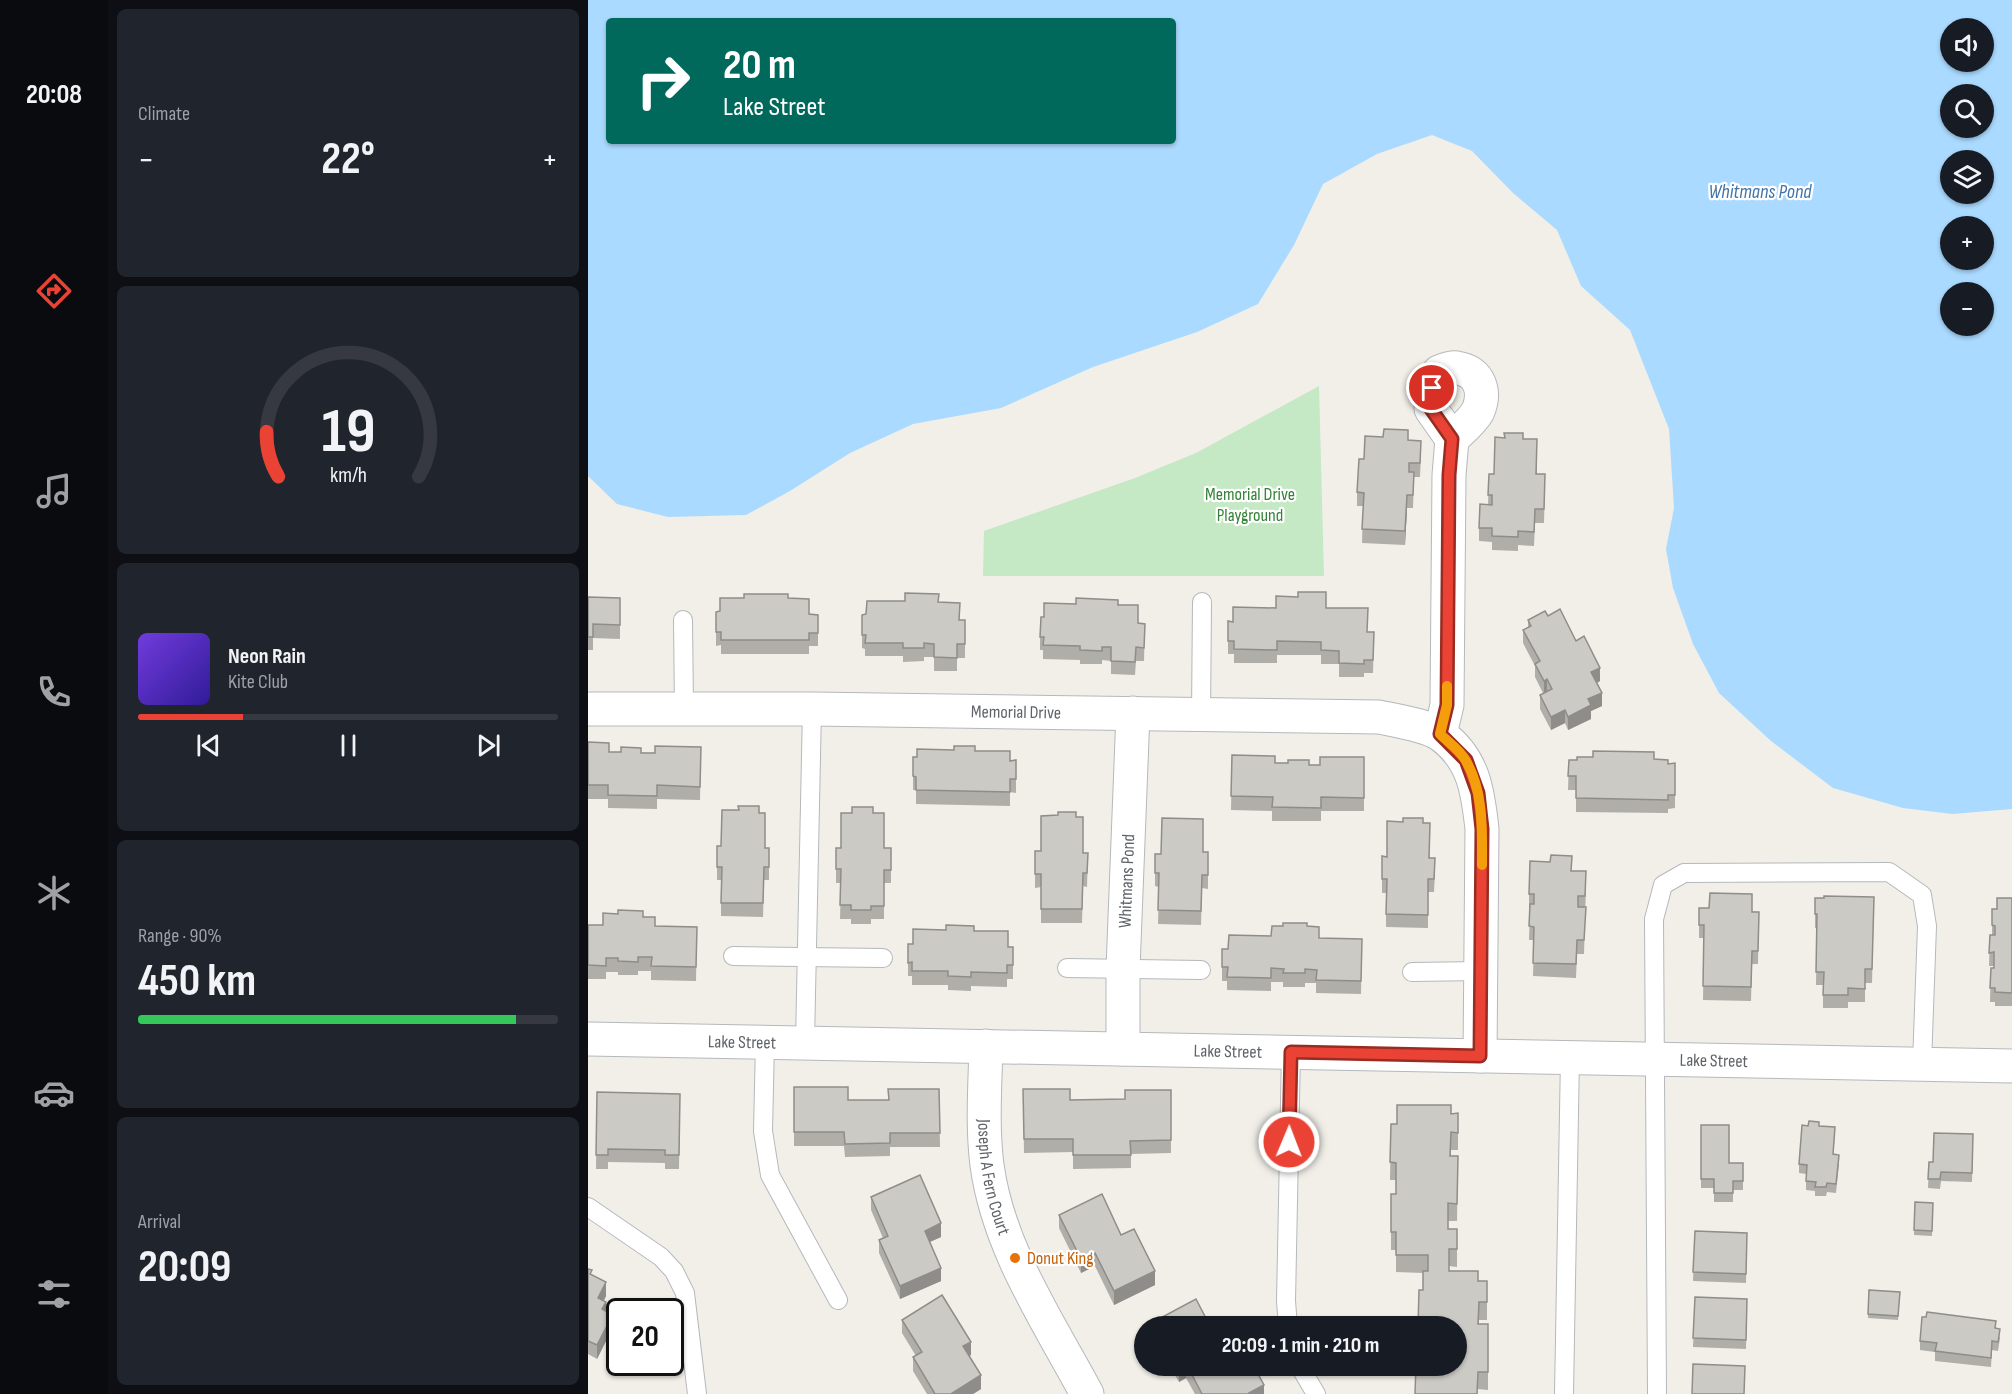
<!DOCTYPE html>
<meta charset="utf-8">
<style>
body{margin:0;font-family:"Sofia Sans Condensed",sans-serif;background:#20242c;color:#f1f3f6;height:100vh;display:flex;flex-direction:column;font-size:22px;white-space:nowrap}
*{box-sizing:border-box;margin:0}
p{font-size:20px;color:#9ea1a6}
.icon{flex:none;width:33px;height:33px;fill:none;stroke:currentColor;stroke-width:2;stroke-linecap:round;stroke-linejoin:round}
.map{position:relative;flex:1;overflow:hidden}
.side{display:flex;flex-direction:column;gap:9px;padding:9px;background:#0d0f14;width:480px}
.side>*{flex:none}
.guide{position:absolute;left:18px;top:18px;width:570px;height:126px;border-radius:6px;box-shadow:0 2px 4px #0004;background:#00695c;color:#fff;overflow:hidden}
.buttons{position:absolute;left:1352px;top:18px;display:grid;gap:12px}
.buttons a{display:grid;place-items:center;width:54px;height:54px;border-radius:50%;background:#171b24;box-shadow:0 2px 4px #0004;font-size:30px}
.speed{position:absolute;left:18px;top:1298px;display:flex;gap:12px;font-size:30px;font-weight:700;text-align:center}
.speed>*{display:grid;place-content:center;width:78px;height:78px;border-radius:50%;background:#171b24;box-shadow:0 2px 4px #0004;line-height:1}
.speed .limit{border:3px solid #111;border-radius:9px;background:#fff;color:#111}
.pin{position:absolute;display:grid;place-items:center;width:51px;height:51px;color:#fff;margin:-26px;border:3px solid #fff;border-radius:50%;box-shadow:0 2px 6px #0007}
.me{position:absolute;width:66px;margin:-33px;rotate:1deg;stroke-linejoin:round;filter:drop-shadow(0 0 4px #0008)}
.turn{display:flex;align-items:center;gap:21px;height:126px;padding:0 18px;font-size:27px}
.turn .icon{width:78px;height:78px;stroke-width:2.5}
.turn b{display:block;font-size:42px;line-height:51px}
.big{font-size:45px;font-weight:700;line-height:1.1}
.side .card{flex:1;display:flex;flex-direction:column;justify-content:center;gap:9px;min-width:0;padding:0 21px;border-radius:9px;background:#20242c}
.side .dial{align-items:center;gap:0}
.dial svg{height:156px;overflow:visible;fill:none;stroke:#363941;stroke-width:7;stroke-linecap:round;text-anchor:middle}
.dial text{fill:#f1f3f6;stroke:none}
.song{display:flex;align-items:center;gap:18px}
.cover{width:72px;height:72px;border-radius:9px;background:linear-gradient(135deg,hsl(260 70% 55%),hsl(250 70% 35%))}
.played{height:6px;border-radius:3px;background:linear-gradient(90deg,#ea4335 25%,#363941 25%)}
.keys{display:flex;justify-content:space-around;direction:ltr}
.heat{display:flex;justify-content:space-between;align-items:center;font-size:33px;direction:ltr}
.charge{height:9px;border-radius:4px;background:linear-gradient(90deg,#34c759 90%,#363941 0)}
.trip{position:absolute;left:546px;top:1316px;width:333px;height:60px;border-radius:30px;background:#171b24;box-shadow:0 2px 4px #0004;font-weight:700;line-height:60px;text-align:center}
main{display:flex;flex:1;min-height:0}
.tab-bar{display:flex;flex-direction:column;width:108px;justify-content:space-around;align-items:center;background:#090b0e;color:#9ea1a6}
.tab-bar .icon{width:42px;height:42px}
.tab-bar .on{color:#ea4335}
.tab-bar b{font-size:27px;color:#f1f3f6}
.map>svg:first-child{display:block}
</style>
<main>
<nav class="tab-bar">
<b>20:08</b>
<svg class="icon on" aria-label="directions" viewBox="0 0 24 24"><path d="M12 3l9 9-9 9-9-9zM9 14v-3h6M13 9l2 2-2 2"/></svg>
<svg class="icon" aria-label="music" viewBox="0 0 24 24"><path d="M9 18V5l10-2v13"/><circle cx="6" cy="18" r="3"/><circle cx="16" cy="16" r="3"/></svg>
<svg class="icon" aria-label="phone" viewBox="0 0 24 24"><path d="M5 4h4l2 5-3 2q2 4 5 5l2-3 5 2v4C11 20 4 13 5 4z"/></svg>
<svg class="icon" aria-label="climate" viewBox="0 0 24 24"><path d="M12 3v18M4 7l16 10M4 17L20 7"/></svg>
<svg class="icon" aria-label="car" viewBox="0 0 24 24"><path d="M5 17H2v-5l4-1 3-4h7l3 4 3 1v5h-3M9 17h6M6 11h13"/><circle cx="7" cy="17" r="2"/><circle cx="17" cy="17" r="2"/></svg>
<svg class="icon" aria-label="filters" viewBox="0 0 24 24"><path d="M4 7h16M4 17h16"/><circle cx="9" cy="7" r="2"/><circle cx="15" cy="17" r="2"/></svg>
</nav>
<section class="side">
<div class="card"><p>Climate</p>
<div class="heat"><a>−</a><b class="big">22°</b><a>+</a></div>
</div>
<div class="card dial"><svg viewBox="0 0 100 80">
<path d="M14 69A42 42 0 1 1 86 69"/>
<path d="M14 69A42 42 0 0 1 8 46" stroke="#ea4335"/>
<text x="50" y="56" font-size="32" font-weight="700">19</text>
<text x="50" y="72" font-size="11">km/h</text>
</svg></div>
<div class="card">
<div class="song"><i class="cover"></i><div><b>Neon Rain</b><p>Kite Club</p></div></div>
<div class="played"></div>
<div class="keys"><svg class="icon" aria-label="previous" viewBox="0 0 24 24"><path d="M18 5L8 12l10 7zM5 5v14"/></svg><svg class="icon" aria-label="pause" viewBox="0 0 24 24"><path d="M8 5v14M16 5v14"/></svg><svg class="icon" aria-label="next" viewBox="0 0 24 24"><path d="M6 5l10 7-10 7zM19 5v14"/></svg></div>
</div>
<div class="card"><p>Range · 90%</p><b class="big">450 km</b><div class="charge"></div></div>
<div class="card"><p>Arrival</p><b class="big">20:09</b></div>
</section>
<div class="map">
<svg width="1424" height="1394" viewBox="0 0 1424 1394">
<rect width="100%" height="100%" fill="#f1efe8"/>
<!-- green -->
<path fill="#c5e8c5" d="M731 386 736 576H395L396 531 547 478 608 453Z"/>
<!-- water -->
<path fill="#aadaff" fill-rule="evenodd" d="M0 0H1424V809L1364 814 1315 808 1245 788 1183 741 1131 693 1105 644 1085 588 1078 549 1086 508 1081 429 1042 330 993 286 969 230 925 193 884 151 844 135 789 154 735 184 706 245 670 304 609 332 505 367 413 408 325 424 262 453 202 491 158 515 80 517 29 504 0 476ZM21 21H585V141H21ZM1362 28H1395V62H1362ZM1362 94H1395V128H1362ZM1362 160H1395V194H1362ZM1362 226H1395V260H1362ZM1362 292H1395V326H1362Z"/>
<g fill="none" stroke-linecap="round" stroke-linejoin="round">
<!-- service casing -->
<g stroke="#b5b8bc" stroke-width="20">
<g id="service">
<path d="M95 620 96 709"/>
<path d="M613 714 614 602"/>
<path d="M145 956 295 958"/>
<path d="M479 968 613 970"/>
<path d="M824 972 893 971"/>
<path d="M177 1042 175 1131 182 1175 250 1300"/>
<path d="M217 1042 224 709"/>
<path d="M0 1207 73 1257 86 1271 97 1293 109 1394"/>
<path d="M700 1326 698 1301 703 1052"/>
<path d="M711 1365 728 1394"/>
<path d="M976 1394 982 1057"/>
<path d="M1069 1394 1066 919 1075 885 1096 873 1301 872 1334 895 1339 926 1334 1064"/>
</g>
</g>
<!-- minor casing -->
<g stroke="#b5b8bc" stroke-width="35">
<g id="minor">
<path id="s1" d="M0 709H224L791 717C809 721 838 725 853 735 886 759 890 792 894 829L892 1056"/>
<path d="M852 734 859 705 861 475 864 439 843 409 844 388 851 372C856 370 864 367 869 368 892 371 898 392 890 411 884 422 872 431 864 439"/>
<path id="s2" d="M398 1046C397 1085 394 1126 399 1165 410 1248 460 1321 499 1394"/>
<path id="s3" d="M535 1049V969L545 713"/>
</g>
</g>
<!-- tertiary casing -->
<g stroke="#b5b8bc" stroke-width="35">
<g id="tertiary">
<path id="s4" d="M0 1039 1424 1066"/>
</g>
</g>
<!-- service -->
<use href="#service" stroke="#fff" stroke-width="18"/>
<!-- minor -->
<use href="#minor" stroke="#fff" stroke-width="33"/>
<!-- tertiary -->
<use href="#tertiary" stroke="#fff" stroke-width="33"/>
</g>
<!-- wall -->
<g fill="#afaea9">
<path d="M935 439 949 452V474L957 487 956 523H947L946 546 930 545V551L904 550V542L891 541V528L900 505 901 474H906Z"/>
<path d="M820 440 833 454 832 477H826L825 508H819L817 545 774 543 775 506H769V492L776 459Z"/>
<path d="M0 597 32 598V639L5 638V650H0Z"/>
<path d="M200 598 221 614 230 615V646H221V654H133V645L128 646V612Z"/>
<path d="M350 602 371 620H377V658H369V671H346V657H336V661L315 662V656H277V649L274 648V615Z"/>
<path d="M530 605 550 623 557 624 556 661H548L547 675 523 674V661L514 660V664H492V660L455 659V650H452V637L456 617Z"/>
<path d="M738 608 779 632H786L785 673H776V677H751V664H733V655H689V663H646V654H640V621L645 622Z"/>
<path d="M960 616 988 641 1012 681 1009 683 1014 706 1003 711V719L980 730 977 723 963 730 952 709V695L955 693 947 677V666L935 643V630L940 627V620Z"/>
<path d="M0 742 21 752 67 753 113 747 112 800 69 799V809L20 808V799H0Z"/>
<path d="M387 751 422 761 428 760V793L422 792V806L328 804V790H325V757Z"/>
<path d="M644 755 687 763 721 765H732L776 757V811H733V821H684V811L643 810Z"/>
<path d="M1066 759 1080 764 1087 763V808L1080 809V813L988 812V790H980L981 760Z"/>
<path d="M171 813 177 848H181V880H176L175 917 133 916V880H129V867L133 846Z"/>
<path d="M285 813 296 848H303V883H296V919H283V924H263V919H252L253 883H248V869L253 848Z"/>
<path d="M488 817 495 853H500L499 887 495 886 494 923H453V887L447 888V851H453Z"/>
<path d="M835 823 842 858 847 872 846 892H840V928L798 927V893H794V856L799 857Z"/>
<path d="M620 852V889L614 888 613 925 570 924 571 887 567 886V854Z"/>
<path d="M984 871 998 885 996 954H989L988 978 945 976 946 940H941L942 908H941V894Z"/>
<path d="M1286 897 1284 983H1277V1002H1260V1008H1235V985H1228L1229 928H1227V898Z"/>
<path d="M1424 898V1006H1407V1002H1402L1403 968H1406V966H1401L1402 935H1404V909H1409Z"/>
<path d="M1111 908 1171 912 1170 964H1164L1163 1001 1115 1000 1116 938H1111Z"/>
<path d="M55 917 67 926 109 927 108 981 63 980V971H50V975H30V972H18V979H0V925H15Z"/>
<path d="M719 926 731 938 774 939 773 994 728 993V983H717V987H695V982H683V991L639 990V981H634V949H640L683 936Z"/>
<path d="M386 931 420 947 425 960V979H419V987L383 986V991L360 990V985H324V976H320V963L325 944Z"/>
<path d="M206 1087 260 1100H300L351 1089 352 1147H302V1156L257 1157 256 1146H206Z"/>
<path d="M435 1089 482 1100 537 1099 583 1090V1153L543 1154V1168L485 1169V1152L436 1153Z"/>
<path d="M9 1092 92 1094 91 1169H77V1163L20 1162V1169H8Z"/>
<path d="M870 1113V1150H863V1156H870L869 1221H860V1229H869V1267L861 1266V1271L890 1281H899V1320H891V1324H900V1390L890 1389 868 1365 835 1290V1273L808 1272V1250H803V1194H808V1180H802L803 1124H809Z"/>
<path d="M1113 1125 1141 1163H1155V1190H1145V1202H1126V1188H1113Z"/>
<path d="M1231 1126 1247 1136 1245 1154 1251 1164 1248 1193 1239 1192 1238 1196H1227V1191L1218 1190V1174L1211 1173V1164Z"/>
<path d="M1385 1134 1384 1182 1353 1181 1352 1189 1340 1188 1341 1162H1345Z"/>
<path d="M283 1197 353 1237 342 1242 353 1281 312 1299 291 1253V1240L295 1238 283 1210Z"/>
<path d="M1327 1202 1345 1203 1344 1236 1326 1235Z"/>
<path d="M471 1215 533 1235 567 1285 526 1305 507 1266 493 1273 471 1228Z"/>
<path d="M1107 1231 1159 1233 1158 1283 1105 1281Z"/>
<path d="M0 1269 18 1296 16 1301 18 1311 30 1318V1331L26 1338 21 1335 9 1359 0 1354Z"/>
<path d="M1281 1290 1312 1292 1310 1320 1280 1318Z"/>
<path d="M1107 1297 1159 1299 1158 1349 1105 1347Z"/>
<path d="M314 1320 383 1355 381 1356 393 1389 385 1394H339L325 1371V1357L328 1356 314 1333Z"/>
<path d="M1408 1328 1412 1338 1410 1351 1404 1350 1403 1367 1347 1361V1352L1332 1350V1341Z"/>
<path d="M581 1365H665L676 1394H607L598 1378 591 1382Z"/>
</g>
<!-- shaded-wall -->
<g fill="#8f8d8a">
<path d="M819 495V508L817 545V531Z"/>
<path d="M1012 668V681L1003 686V672Z"/>
<path d="M959 679V693L956 695V681Z"/>
<path d="M1014 693V706L1003 711V719L980 730V717L1000 699Z"/>
<path d="M977 710V723L963 730V717Z"/>
<path d="M353 1223V1237L337 1244V1231Z"/>
<path d="M507 1253V1266L493 1273V1259Z"/>
<path d="M353 1268V1281L312 1299V1286Z"/>
<path d="M567 1271V1285L526 1305V1291Z"/>
<path d="M18 1282V1296L10 1311V1298Z"/>
<path d="M18 1302V1315L14 1309Z"/>
<path d="M30 1318V1331L26 1338V1325Z"/>
<path d="M21 1322V1335L9 1359V1345Z"/>
<path d="M383 1342V1355L375 1359V1346Z"/>
<path d="M598 1365V1378L591 1382V1369Z"/>
<path d="M393 1375V1389L385 1394H363Z"/>
<path d="M676 1385V1394H661V1393Z"/>
</g>
<!-- building -->
<g fill="#cccac5" stroke="#8f8d8a" stroke-width="1.5">
<path d="M796 429 820 430V440L833 441 832 463H821V472H826L825 495H819L817 531 774 529 776 493 769 492 771 459H776L777 436 795 437Z"/>
<path d="M916 433H935V439H949L948 474H957L956 509H947L946 532 930 531V537L904 536V528H891L892 504 904 505V495H900L901 474H906L907 437 917 438Z"/>
<path d="M710 592H738V608H780L779 632H786L785 660H776V664L751 663V651L733 650V642L689 641V650L646 649V641H640V621L645 622V607L688 608V596L710 597Z"/>
<path d="M317 593 351 594 350 602 372 603 371 620H377V644H369V658L346 657V644L336 643V648H315V643H277L278 635H274V615L278 614 279 601H317Z"/>
<path d="M156 594H200V598L221 599V614L230 615V633H221V640H133V632H128V612L132 611V598H156Z"/>
<path d="M0 597 32 598V625L5 624V637H0Z"/>
<path d="M488 598 530 600V605H550V623L557 624 556 648 548 647 547 662 523 661V647H514V651L492 650V646L455 645 456 637H452L453 617H456V603L488 604Z"/>
<path d="M972 609 988 641 996 636 1012 668 1003 672 1014 693 1000 699 1003 705 980 717 977 710 963 717 952 695 964 689 959 679 956 681 947 664 952 661 935 630 943 626 940 620 957 611 960 616Z"/>
<path d="M0 742 21 743V752H33V747L53 748V753H67V746L113 747 112 787 69 785V796L20 795V785H0Z"/>
<path d="M366 746H387V751H422V761L428 760V779H422V792L328 790V777L325 776V757H329V749L366 750Z"/>
<path d="M1005 751 1066 752V759L1080 760V764L1087 763V795H1080V800L988 798V776H980L981 760H989V757H1005Z"/>
<path d="M644 755 687 756V763H700V760H721V765H732V757H776V798L733 797V808L684 807 685 797 643 796Z"/>
<path d="M150 806H171V813H177V848H181V867H176L175 903H133L134 867H129V846H133L134 810H151Z"/>
<path d="M264 807H285V813H296V848H303V870H296V906H283V910H263V905H252L253 869H248V848H253V813H264Z"/>
<path d="M470 812H488V817H495V853H500L499 873H495L494 909H453V874H447V851H453V816L470 815Z"/>
<path d="M574 818 615 819V852H620V875H614L613 911 570 910 571 873H567V854H573Z"/>
<path d="M815 818H835V823H842L841 858H847L846 879H840V915L798 914 799 879H794V856L799 857V821L815 822Z"/>
<path d="M963 855 984 856 983 871H998L997 896H990V907H998L996 940H989L988 964 945 963 946 927 941 926 942 904H946V894H941L942 861 962 862Z"/>
<path d="M1122 893 1164 894V912H1171L1170 951H1164L1163 987 1115 986 1116 925H1111V908H1121Z"/>
<path d="M1236 896 1286 897 1284 969H1277V989L1260 988V995H1235L1236 972H1228L1229 914H1227V898H1236Z"/>
<path d="M1409 898H1424V993L1407 992V988H1402L1403 968H1406V952L1401 953 1402 935H1407V926L1404 925V909H1409Z"/>
<path d="M30 910 55 911V917H67V926L109 927 108 967 63 966 64 957H50V962L30 961V958H18V966L0 965V925H15V913L30 914Z"/>
<path d="M695 923H719V926L731 927V938L774 939 773 981 728 980 729 970 717 969V973H695L696 969 683 968V978L639 977 640 967H634V949H640L641 935 683 936 684 926H695Z"/>
<path d="M358 925 386 926V931H420V947H425V965H419V973L383 972V977L360 976V971H324V962L320 963V944H325V929L358 930Z"/>
<path d="M206 1087H260V1100H301L300 1089H351L352 1133H302V1143L257 1144 256 1132H206Z"/>
<path d="M435 1089H482V1100L537 1099V1090H583V1140L542 1141 543 1155H485V1139H436Z"/>
<path d="M9 1092 92 1094 91 1155H77V1150L20 1149V1155H8Z"/>
<path d="M809 1105H863V1114L870 1113V1133L863 1132 862 1156H870L869 1204 860 1203V1229H869V1249H861V1271H890V1281H899V1302H891L890 1324H900V1372H890L889 1394H827L828 1365H868V1326H830L831 1290H835V1271H840V1255H808V1232H803V1194H808V1163L802 1162 803 1124H809Z"/>
<path d="M1221 1121 1231 1122V1126L1247 1127 1245 1154 1251 1155 1248 1184 1239 1183 1238 1187H1227L1228 1182 1218 1181 1219 1165 1211 1164 1214 1125 1220 1126Z"/>
<path d="M1113 1125H1141V1163H1155V1181H1145V1193H1126V1179H1113Z"/>
<path d="M1346 1133 1385 1134 1384 1173 1353 1172 1352 1179H1340L1341 1162H1345Z"/>
<path d="M332 1175 353 1223 337 1231 353 1268 312 1286 291 1240 300 1236 283 1197Z"/>
<path d="M514 1194 533 1235 546 1229 567 1271 526 1291 507 1253 493 1259 471 1215Z"/>
<path d="M1327 1202 1345 1203 1344 1231 1326 1230Z"/>
<path d="M1107 1231 1159 1233 1158 1274 1105 1272Z"/>
<path d="M0 1269 4 1270 2 1274 18 1282 10 1298 18 1302 14 1309 30 1318 26 1325 21 1322 9 1345 0 1341Z"/>
<path d="M1281 1290 1312 1292 1310 1316 1280 1314Z"/>
<path d="M354 1295 383 1342 375 1346 393 1375 363 1394H347L325 1357 334 1352 314 1320Z"/>
<path d="M1107 1297 1159 1299 1158 1340 1105 1338Z"/>
<path d="M608 1299 622 1326H568L565 1322Z"/>
<path d="M1339 1312 1408 1321 1407 1328 1412 1329 1410 1342 1404 1341 1403 1358 1347 1351 1349 1343 1332 1341 1334 1317H1338Z"/>
<path d="M1105 1364 1157 1366 1156 1394H1104Z"/>
<path d="M589 1365H598L591 1369Z"/>
<path d="M599 1365H665L676 1385 661 1393 662 1394H614Z"/>
</g>
<g fill="none" stroke-linecap="round" stroke-linejoin="round">
<!-- route casing -->
<g stroke="#982c22" stroke-width="15">
<path id="route" d="M701 1142 703 1052 892 1056 894 829 890 793 878 760 852 734 859 705 861 475 864 439 843 409 844 388"/>
</g>
<!-- route -->
<use href="#route" stroke="#ea4335" stroke-width="10"/>
<!-- slow -->
<path stroke="#f59e0b" stroke-width="10" d="M859 686V705L852 734C860 742 873 751 878 761 896 792 894 831 894 865"/>
</g>
<!-- markers -->
<circle fill="#e8710a" stroke="#fff" stroke-width="2" cx="427" cy="1258" r="6"/>
<g text-anchor="middle" stroke-width="4.5" stroke-linejoin="round" paint-order="stroke">
<!-- park labels -->
<g font-size="18" fill="#348238" stroke="#fff">
<text x="662" y="500">Memorial Drive<tspan x="662" dy="21">Playground</tspan></text>
</g>
<!-- street labels -->
<g font-size="18" fill="#5f6368" stroke="#fff">
<text dy="6" stroke="none"><textPath href="#s1" startOffset="428">Memorial Drive</textPath></text>
<text dy="6" stroke="none"><textPath href="#s3" startOffset="168">Whitmans Pond</textPath></text>
<text dy="6" stroke="none"><textPath href="#s4" startOffset="154">Lake Street</textPath></text>
<text dy="6" stroke="none"><textPath href="#s4" startOffset="640">Lake Street</textPath></text>
<text dy="6" stroke="none"><textPath href="#s4" startOffset="1126">Lake Street</textPath></text>
<text dy="6" stroke="none"><textPath href="#s2" startOffset="132">Joseph A Fern Court</textPath></text>
</g>
<!-- food labels -->
<g font-size="18" fill="#c56008" stroke="#fff" text-anchor="start">
<text x="439" y="1264">Donut King</text>
</g>
<!-- water labels -->
<g font-size="20" font-style="italic" fill="#4174aa" stroke="#fff">
<text x="1172" y="198">Whitmans Pond</text>
</g>
</g>
</svg>
<div class="buttons">
<a><svg class="icon" aria-label="sound" viewBox="0 0 24 24"><path d="M4 9h4l5-4v14l-5-4H4zM17 9q2 3 0 6"/></svg></a>
<a><svg class="icon" aria-label="search" viewBox="0 0 24 24"><circle cx="10" cy="10" r="6"/><path d="M15 15l6 6"/></svg></a>
<a><svg class="icon" aria-label="layers" viewBox="0 0 24 24"><path d="M12 4l9 5-9 5-9-5zM3 14l9 5 9-5"/></svg></a>
<a>+</a>
<a>−</a>
</div>
<div class="speed"><div class="limit">20</div></div>
<div class="pin" style="left:844px;top:388px;background:#d93025"><svg class="icon" aria-label="arrive" viewBox="0 0 24 24"><path d="M6 21V4h12l-3 4 3 4H6"/></svg></div>
<svg class="me" style="left:701px;top:1142px" viewBox="-20 -20 40 40"><circle r="17" fill="#ea4335" stroke="#fff" stroke-width="3"/><path d="M0-11L8 9 0 5-8 9z" fill="#fff"/></svg>
<div class="trip">20:09 · 1 min · 210 m</div>
<div class="guide">
<div class="turn"><svg class="icon" aria-label="right" viewBox="0 0 24 24"><path d="M7 20v-9h11M14 6l5 5-5 5"/></svg><div><b>20 m</b>Lake Street</div></div>
</div>
</div>
</main>
